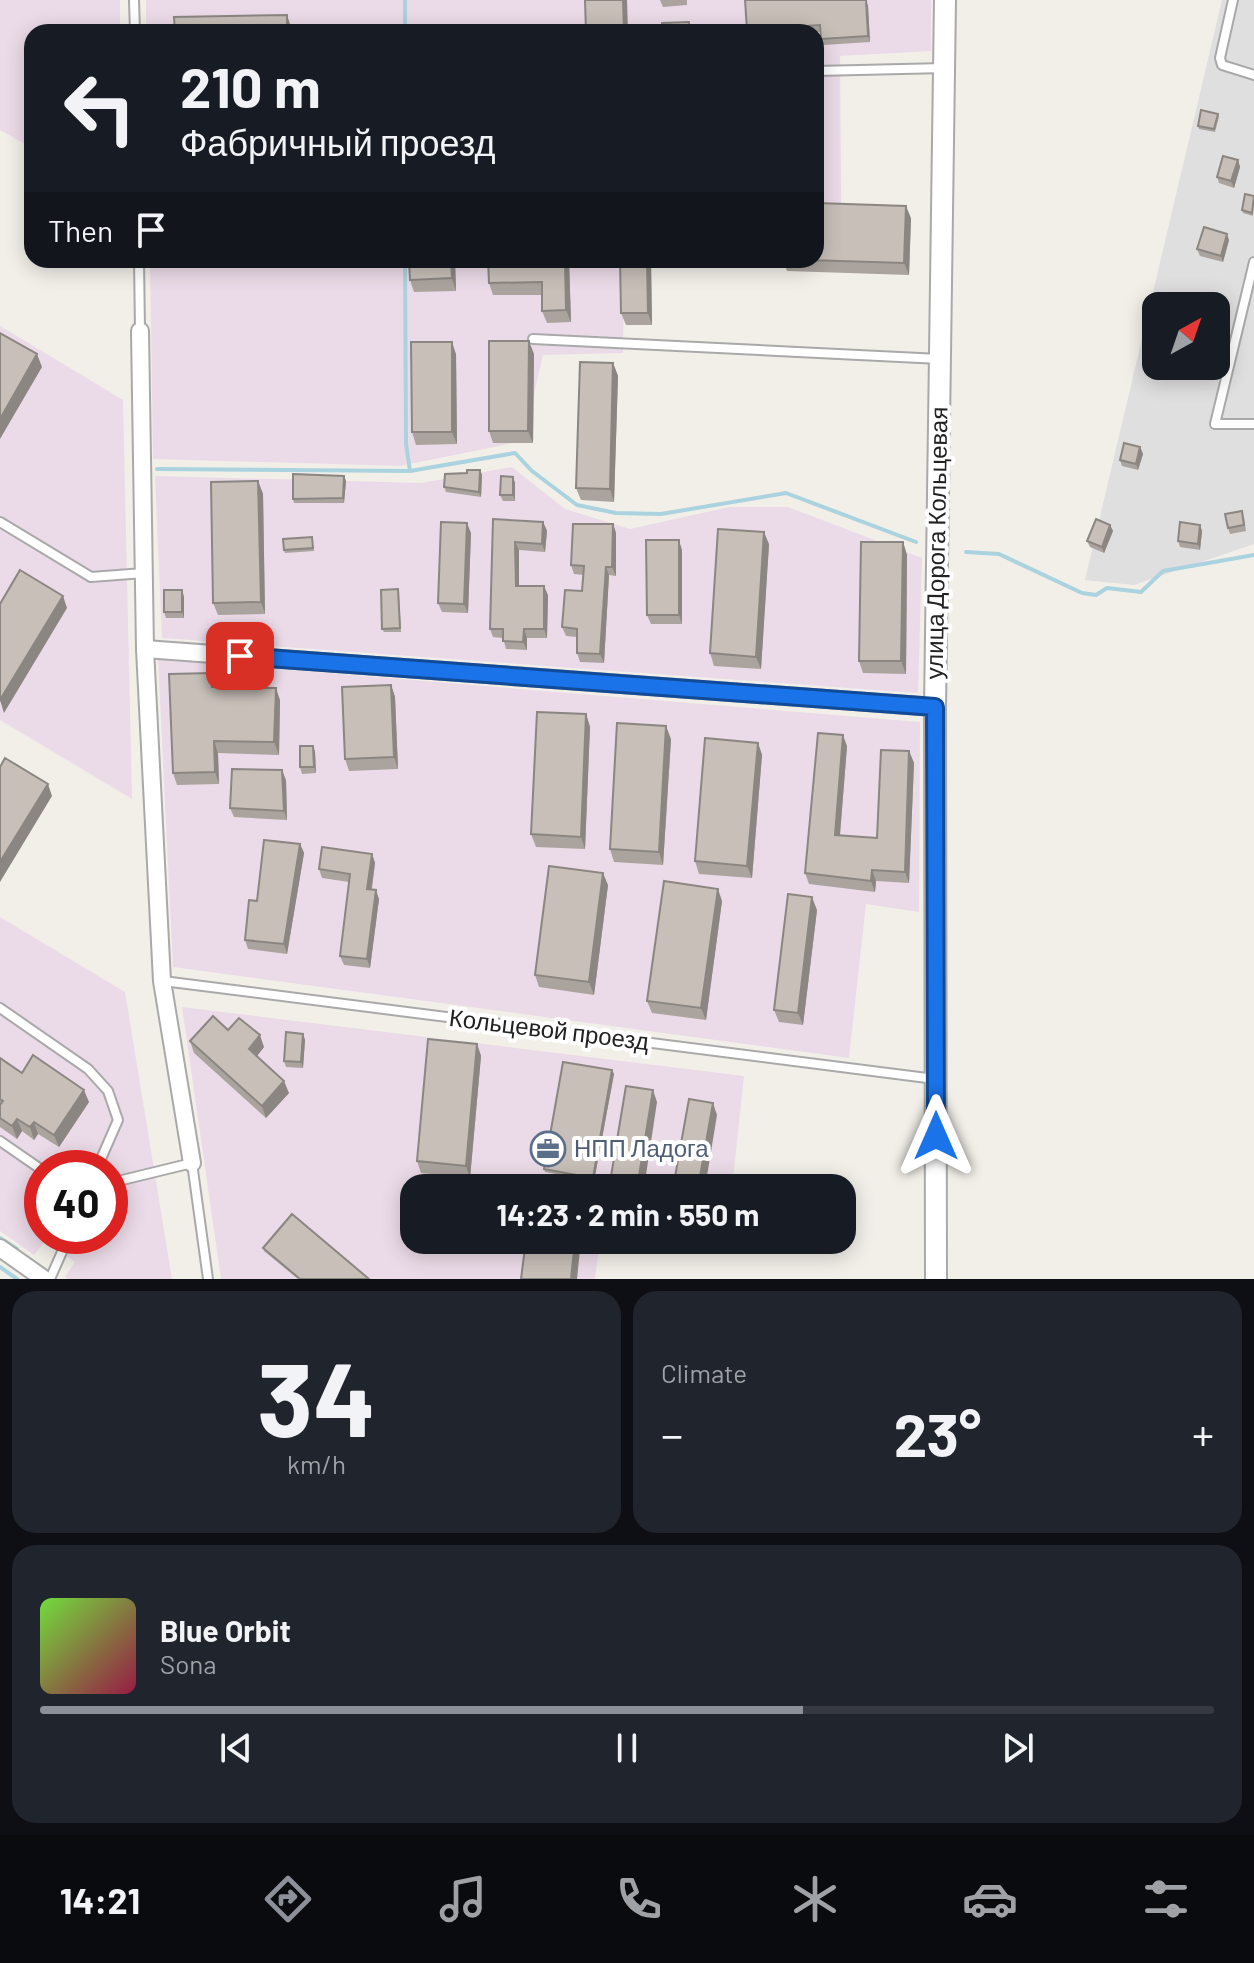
<!DOCTYPE html>
<meta charset="utf-8">
<style>
body{margin:0;font-family:Barlow,sans-serif;background:#20242c;color:#f1f3f6;height:100vh;display:flex;flex-direction:column;font-size:30px;white-space:nowrap}
*{box-sizing:border-box;margin:0}
p{font-size:26px;color:#9ea1a6}
.icon{flex:none;width:44px;height:44px;fill:none;stroke:currentColor;stroke-width:2;stroke-linecap:round;stroke-linejoin:round}
.map{position:relative;height:1279px;overflow:hidden}
.details{display:flex;flex-direction:column;gap:12px;padding:12px;background:#0d0f14;flex:1}
.details>*{flex:none}
.hud{position:absolute;left:24px;top:24px;width:800px;height:244px;border-radius:24px;box-shadow:0 4px 20px #0003;background:#171b24;color:#f1f3f6;overflow:hidden}
.needle{width:52px;rotate:40deg}
.buttons{position:absolute;left:1142px;top:292px;display:grid;gap:16px}
.buttons a{display:grid;place-items:center;width:88px;height:88px;border-radius:16px;background:#171b24;box-shadow:0 4px 20px #0003;font-size:40px}
.speed{position:absolute;left:24px;top:1150px;display:flex;gap:16px;font-size:40px;font-weight:700;text-align:center}
.speed>*{display:grid;place-content:center;width:104px;height:104px;border-radius:50%;background:#171b24;box-shadow:0 4px 20px #0003;line-height:1}
.speed .limit{border:12px solid #d22;background:#fff;color:#111}
.pin{position:absolute;display:grid;place-items:center;width:68px;height:68px;color:#fff;margin:-34px;border-radius:16px;box-shadow:0 4px 12px #0006}
.me{position:absolute;width:88px;margin:-44px;rotate:0deg;stroke-linejoin:round;filter:drop-shadow(0 0 6px #0008)}
.turn{display:flex;align-items:center;gap:28px;height:168px;padding:0 24px;font-size:36px}
.turn .icon{width:104px;height:104px;stroke-width:2.5}
.turn b{display:block;font-size:56px;line-height:68px}
.then{display:flex;align-items:center;height:76px;padding:0 24px;background:#0003;gap:16px;font-size:30px}
.big{font-size:60px;font-weight:700;line-height:1.1}
.details .tile{flex:1;display:flex;flex-direction:column;justify-content:center;gap:12px;min-width:0;padding:0 28px;border-radius:24px;background:#20242c}
.details .dial{align-items:center;gap:0}
.dial b{font-size:104px;line-height:1}
.song{display:flex;align-items:center;gap:24px}
.cover{width:96px;height:96px;border-radius:12px;background:linear-gradient(135deg,hsl(100 70% 55%),hsl(340 70% 35%))}
.played{height:8px;border-radius:4px;background:linear-gradient(90deg,#8c9099 65%,#363941 65%)}
.keys{display:flex;justify-content:space-around;direction:ltr}
.heat{display:flex;justify-content:space-between;align-items:center;font-size:44px;direction:ltr}
.details .tiles{flex:1;display:grid;gap:12px;grid-template-columns:1fr 1fr}
.tile:last-child{grid-column:span 2}
.trip{position:absolute;left:400px;top:1174px;width:456px;height:80px;border-radius:24px;background:#171b24;box-shadow:0 4px 20px #0003;font-weight:700;line-height:80px;text-align:center}
.menu{display:flex;height:128px;justify-content:space-around;align-items:center;background:#090b0e;color:#9ea1a6}
.menu .icon{width:56px;height:56px}
.menu .current{color:#8c9099}
.menu b{font-size:36px;color:#f1f3f6}
.map>svg:first-child{display:block}
</style>
<div class="map">
<svg width="1254" height="1279" viewBox="0 0 1254 1279">
<rect width="100%" height="100%" fill="#f2efe9"/>
<!-- residential -->
<path fill="#e0dfdf" fill-rule="evenodd" d="M1222 0H1254V544L1134 585 1085 580ZM1156 306H1216V366H1156Z"/>
<!-- industrial -->
<g fill="#ebdbe8" fill-rule="evenodd">
<path d="M0 0H120V32H32V148L0 130Z"/>
<path d="M146 0H931V51L840 56 841 203 816 204V32H146Z"/>
<path d="M150 260H624L623 353 543 355 523 441 400 466 153 459Z"/>
<path d="M0 326 123 400 132 799 0 720Z"/>
<path d="M512 467 565 509 630 529 729 507H788L922 558 918 693 162 638 155 476 421 483Z"/>
<path d="M158 659 920 722 919 912 866 904 849 1058 173 967Z"/>
<path d="M0 917 125 992 172 1279H68L65 1277 75 1262 45 1241 34 1255 0 1231ZM42 1168H110V1236H42Z"/>
<path d="M182 1007 744 1076 732 1188H414V1240H600L595 1279H221Z"/>
</g>
<g fill="none" stroke-linecap="round" stroke-linejoin="round">
<!-- stream -->
<g stroke="#aad3df" stroke-width="4">
<path d="M405 0V32"/>
<path d="M157 469 410 471 406 444 405 260"/>
<path d="M410 471 515 453 532 471 577 505 616 513 661 514 786 493 916 542"/>
<path d="M966 552 999 554 1082 593 1096 595 1107 588 1141 592 1163 571 1254 555"/>
<path d="M0 1238 17 1249"/>
<path d="M0 1267 17 1279"/>
</g>
<!-- service casing -->
<g stroke="#a9a9a9" stroke-width="12">
<g id="service">
<path d="M134 0 135 32"/>
<path d="M1233 0 1220 58 1222 65 1254 75"/>
<path d="M816 71 945 68"/>
<path d="M139 260 140 331"/>
<path d="M1254 262 1215 424H1254"/>
<path d="M533 339 940 359"/>
<path d="M0 522 91 577 144 573"/>
<path d="M163 981 935 1079"/>
<path d="M0 1008 88 1069 108 1091 118 1120 97 1168"/>
<path d="M0 1141 42 1170"/>
<path d="M110 1183 192 1163 208 1279"/>
<path d="M50 1279 69 1236"/>
</g>
</g>
<!-- minor casing -->
<g stroke="#a9a9a9" stroke-width="20">
<g id="minor">
<path d="M140 331 145 649 162 981 192 1163"/>
<path d="M145 649 935 707"/>
<path d="M0 1248 44 1279"/>
</g>
</g>
<!-- tertiary casing -->
<g stroke="#a9a9a9" stroke-width="24">
<path id="tertiary" d="M936 1279 935 707 945 0"/>
</g>
<!-- service -->
<use href="#service" stroke="#fff" stroke-width="8"/>
<!-- minor -->
<use href="#minor" stroke="#fff" stroke-width="16"/>
<!-- tertiary -->
<use href="#tertiary" stroke="#fff" stroke-width="20"/>
</g>
<!-- wall -->
<g fill="#aba49e">
<path d="M660 0H687V5L663 7Z"/>
<path d="M866 0 868 6 870 42 823 45 820 32H748L747 30Z"/>
<path d="M1218 114 1219 117 1215 132 1199 129 1198 126Z"/>
<path d="M1238 160 1240 167 1234 188 1219 183 1217 177Z"/>
<path d="M1254 196 1253 216 1243 213 1242 210Z"/>
<path d="M911 218 909 275 787 271 783 260H816Z"/>
<path d="M1229 240 1223 262 1200 256 1197 249Z"/>
<path d="M409 260H455L456 291 414 292 410 280Z"/>
<path d="M569 260 571 322 547 323 542 311V295H493L489 283Z"/>
<path d="M651 260 652 325H626L621 313Z"/>
<path d="M456 354 457 444 416 445 412 432Z"/>
<path d="M534 354 533 443H493L489 431Z"/>
<path d="M613 363 618 376 614 502 581 500 576 488Z"/>
<path d="M1140 447 1143 454 1138 470 1122 466 1120 460Z"/>
<path d="M480 470 482 475 481 497 446 492 444 487 467 473Z"/>
<path d="M344 476 346 481 344 503H294L293 499Z"/>
<path d="M513 477 515 483V501H503L500 495Z"/>
<path d="M258 481 263 494 265 614 218 615 213 603Z"/>
<path d="M1244 517 1246 531 1230 534 1228 528Z"/>
<path d="M493 519 543 522 547 531 545 552 519 550V586L548 595 547 638H527V650L506 649 503 638 493 637 490 629Z"/>
<path d="M613 524 616 533V576L609 575 604 663 580 662 577 653V637L566 636 562 627 582 591 584 575 574 574 571 565Z"/>
<path d="M1110 525 1113 531 1104 553 1090 547 1087 541Z"/>
<path d="M1200 525 1202 531 1200 550 1180 547 1178 541Z"/>
<path d="M471 533 468 613 442 612 438 603Z"/>
<path d="M312 537 314 551 285 553 284 550Z"/>
<path d="M903 542 907 555 906 674 863 673 859 661Z"/>
<path d="M769 544 761 669 714 666 710 653Z"/>
<path d="M682 550V624H651L647 615Z"/>
<path d="M182 590 184 597V618H166L164 612Z"/>
<path d="M399 592 401 632H384L382 629Z"/>
<path d="M211 673 216 687 280 700 279 755 218 753 219 784 177 785 173 773Z"/>
<path d="M391 685 395 697 398 769 349 771 345 759Z"/>
<path d="M586 714 590 727 585 849 536 847 531 834Z"/>
<path d="M671 739 663 865 614 862 610 849Z"/>
<path d="M758 743 762 755 752 878 699 874 695 861Z"/>
<path d="M313 746 315 752 316 773 302 774 300 767Z"/>
<path d="M847 746 840 835 877 838 909 751 914 763 909 883 876 881 875 892 809 884 805 873Z"/>
<path d="M286 780 287 820 234 817 230 808Z"/>
<path d="M300 844 304 853 287 954 248 949 245 940 257 901Z"/>
<path d="M372 854 375 863 372 889 379 899 370 968 344 965 340 956 349 882 322 878 319 869Z"/>
<path d="M608 885 594 995 539 987 535 975Z"/>
<path d="M722 901 706 1020 652 1013 647 1001Z"/>
<path d="M817 910 803 1025 779 1022 774 1010Z"/>
<path d="M228 1030 264 1047 257 1056 289 1093 266 1118 194 1053 190 1041Z"/>
<path d="M303 1034 305 1040 303 1068 286 1067 284 1061Z"/>
<path d="M477 1044 481 1056 470 1178 421 1173 417 1161Z"/>
<path d="M0 1058 22 1073 89 1102 59 1147 38 1134 34 1140 22 1131 17 1139 0 1127Z"/>
<path d="M612 1070 614 1074 594 1181 545 1172 544 1169Z"/>
<path d="M263 1248 369 1279H298L264 1251Z"/>
</g>
<!-- shaded-wall -->
<g fill="#8b8681">
<path d="M623 0H627L628 32H624Z"/>
<path d="M866 0 868 6 870 42 868 36Z"/>
<path d="M287 15 291 27V32H287Z"/>
<path d="M1238 160 1240 167 1234 188 1231 181Z"/>
<path d="M906 206 911 218 909 275 904 263Z"/>
<path d="M1227 234 1229 240 1223 262 1221 256Z"/>
<path d="M451 260H455L456 291 452 278Z"/>
<path d="M565 260H569L571 322 566 310Z"/>
<path d="M647 260H651L652 325 648 313Z"/>
<path d="M529 341 534 354 533 443 528 431Z"/>
<path d="M452 342 456 354 457 444 452 432Z"/>
<path d="M37 354 42 367 0 439V419Z"/>
<path d="M613 363 618 376 614 502 610 489Z"/>
<path d="M1140 447 1143 454 1138 470 1136 464Z"/>
<path d="M480 470 482 475 481 497 479 492Z"/>
<path d="M344 476 346 481 344 503 343 498Z"/>
<path d="M513 477 515 483V501L513 495Z"/>
<path d="M258 481 263 494 265 614 261 602Z"/>
<path d="M543 522 547 531 545 552 542 544Z"/>
<path d="M467 523 471 533 468 613 464 604Z"/>
<path d="M613 524 616 533V576L612 567Z"/>
<path d="M1110 525 1113 531 1104 553 1102 547Z"/>
<path d="M1200 525 1202 531 1200 550 1198 544Z"/>
<path d="M764 532 769 544 761 669 756 657Z"/>
<path d="M679 540 682 550V624L679 615Z"/>
<path d="M515 542 519 550V595L516 586Z"/>
<path d="M903 542 907 555 906 674 901 661Z"/>
<path d="M606 567 609 575 604 663 600 654Z"/>
<path d="M544 586 548 595 547 638 544 629Z"/>
<path d="M182 590 184 597V618L182 612Z"/>
<path d="M63 596 67 608 4 713 0 700Z"/>
<path d="M524 629 527 638V650L523 642Z"/>
<path d="M211 673 216 685V699L212 687Z"/>
<path d="M391 685 395 697 398 769 394 757Z"/>
<path d="M276 688 280 700 279 755 274 742Z"/>
<path d="M586 714 590 727 585 849 581 837Z"/>
<path d="M666 726 671 739 663 865 659 852Z"/>
<path d="M843 735 847 746 839 846 835 835Z"/>
<path d="M214 741 218 753 219 784 215 772Z"/>
<path d="M758 743 762 755 752 878 747 866Z"/>
<path d="M313 746 315 752 316 773 314 767Z"/>
<path d="M909 751 914 763 909 883 905 872Z"/>
<path d="M282 770 286 780 287 820 284 811Z"/>
<path d="M48 784 52 796 0 882V862Z"/>
<path d="M300 844 304 853 287 954 284 944Z"/>
<path d="M372 854 375 863 370 898 367 889Z"/>
<path d="M872 870 876 881 875 892 871 881Z"/>
<path d="M603 873 608 885 594 995 589 982Z"/>
<path d="M718 889 722 901 706 1020 701 1008Z"/>
<path d="M376 890 379 899 370 968 367 959Z"/>
<path d="M812 897 817 910 803 1025 798 1013Z"/>
<path d="M303 1034 305 1040 303 1068 301 1062Z"/>
<path d="M260 1035 264 1047 253 1061 249 1049Z"/>
<path d="M477 1044 481 1056 470 1178 466 1166Z"/>
<path d="M612 1070 614 1074 594 1181 593 1178Z"/>
<path d="M284 1081 289 1093 266 1118 262 1106Z"/>
<path d="M84 1090 89 1102 59 1147 54 1135Z"/>
<path d="M653 1090 657 1102 644 1188H637Z"/>
<path d="M713 1103 717 1115 705 1188H698Z"/>
<path d="M17 1119 22 1131 17 1139 12 1126Z"/>
<path d="M34 1122 38 1134 34 1140 30 1127Z"/>
<path d="M575 1240H581L577 1279H571Z"/>
</g>
<!-- building -->
<g fill="#c7bfb8" stroke="#8b8681" stroke-width="2">
<path d="M585 0H623L624 32H586Z"/>
<path d="M745 0H866L868 36 821 39 820 25 747 30Z"/>
<path d="M287 15V32H175L174 17Z"/>
<path d="M689 22 690 32H662V23Z"/>
<path d="M470 28V32H413V29Z"/>
<path d="M1201 110 1218 114 1214 129 1198 126Z"/>
<path d="M1223 156 1238 160 1231 181 1217 177Z"/>
<path d="M1245 194 1254 196 1252 213 1242 210Z"/>
<path d="M816 203 906 206 904 263 809 260H816Z"/>
<path d="M1204 227 1227 234 1221 256 1197 249Z"/>
<path d="M409 260H451L452 278 410 280Z"/>
<path d="M488 260H565L566 310 542 311V282L489 283Z"/>
<path d="M620 260H647L648 313H621Z"/>
<path d="M0 333 37 354 0 419Z"/>
<path d="M489 341H529L528 431H489Z"/>
<path d="M411 342H452V432H412Z"/>
<path d="M580 362 613 363 610 489 576 488Z"/>
<path d="M1124 443 1140 447 1136 464 1120 460Z"/>
<path d="M467 470H480L479 492 444 487 445 474 467 473Z"/>
<path d="M293 474 344 476 343 498 293 499Z"/>
<path d="M501 476 513 477V495H500Z"/>
<path d="M258 481 261 602 213 603 211 482Z"/>
<path d="M1242 511 1244 525 1228 528 1225 514Z"/>
<path d="M493 519 543 522 542 544 515 542 516 586H544V629H524L523 642 503 641V629H490Z"/>
<path d="M1096 519 1110 525 1102 547 1087 541Z"/>
<path d="M441 522 467 523 464 604 438 603Z"/>
<path d="M1180 522 1200 525 1198 544 1178 541Z"/>
<path d="M573 524H613L612 567H606L600 654 577 653V629L562 627 565 590 582 591 584 566 571 565Z"/>
<path d="M718 529 764 532 756 657 710 653Z"/>
<path d="M312 537 313 548 284 550 283 539Z"/>
<path d="M646 540H679V615H647Z"/>
<path d="M861 542H903L901 661H859Z"/>
<path d="M20 570 63 596 0 700V604Z"/>
<path d="M398 589 400 628 382 629 381 590Z"/>
<rect x="164" y="590" width="18" height="22"/>
<path d="M211 673 212 687 276 688 274 742 214 741 215 772 173 773 169 674Z"/>
<path d="M391 685 394 757 345 759 342 687Z"/>
<path d="M537 712 586 714 581 837 531 834Z"/>
<path d="M617 723 666 726 659 852 610 849Z"/>
<path d="M818 733 843 735 835 835 877 838 881 750 909 751 905 872 872 870 871 881 805 873Z"/>
<path d="M705 738 758 743 747 866 695 861Z"/>
<path d="M300 746H313L314 767H300Z"/>
<path d="M5 758 48 784 0 862V767Z"/>
<path d="M232 769 282 770 284 811 230 808Z"/>
<path d="M264 840 300 844 284 944 245 940 249 900 257 901Z"/>
<path d="M322 847 372 854 367 889 376 890 367 959 340 956 350 874 319 869Z"/>
<path d="M549 866 603 873 589 982 535 975Z"/>
<path d="M664 881 718 889 701 1008 647 1001Z"/>
<path d="M788 894 812 897 798 1013 774 1010Z"/>
<path d="M213 1016 228 1030 239 1018 260 1035 249 1049 284 1081 262 1106 190 1041Z"/>
<path d="M286 1032 303 1034 301 1062 284 1061Z"/>
<path d="M428 1039 477 1044 466 1166 417 1161Z"/>
<path d="M33 1055 84 1090 54 1135 34 1122 30 1127 17 1119 12 1126 0 1118V1105L3 1101 0 1099V1058L22 1073Z"/>
<path d="M563 1062 612 1070 593 1178 544 1169Z"/>
<path d="M626 1086 653 1090 637 1188H609Z"/>
<path d="M689 1099 713 1103 698 1188H673Z"/>
<path d="M292 1214 369 1279H300L263 1248Z"/>
<path d="M526 1240H575L571 1279H521Z"/>
</g>
<g fill="none" stroke-linecap="round" stroke-linejoin="round">
<!-- route casing -->
<g stroke="#114b97" stroke-width="20">
<path id="route" d="M240 656 935 707 936 1136"/>
</g>
<!-- route -->
<use href="#route" stroke="#1a73e8" stroke-width="14"/>
</g>
<!-- icons -->
<defs>
<g id="office-ring" transform="scale(1.8)"><circle r="9.5" fill="#fff" stroke="#5c6f8a" stroke-width="1.5"/><path d="M-6-3h4V-5.5h4V-3h4V5H-6ZM-1-4.5V-3h2v-1.5ZM-6 0V1H6V0Z" fill="#5c6f8a"/></g>
</defs>
<g fill-rule="evenodd">
<use href="#office-ring" x="548" y="1149"/>
</g>
<g text-anchor="middle" stroke-width="8" stroke-linejoin="round" paint-order="stroke">
<!-- street labels -->
<g font-size="24" fill="#222" stroke="#fff">
<text transform="translate(937 543) rotate(-89)" y="8">улица Дорога Кольцевая</text>
<text transform="translate(549 1030) rotate(7)" y="8">Кольцевой проезд</text>
</g>
<!-- service labels -->
<g font-size="24" fill="#4e5e75" stroke="#fff" text-anchor="start">
<text x="574" y="1157">НПП Ладога</text>
</g>
</g>
</svg>
<div class="buttons">
<a><svg class="needle" viewBox="-14 -14 28 28"><path d="M0-13l5 13h-10z" fill="#e53935"/><path d="M0 13l5-13h-10z" fill="#9ea1a6"/></svg></a>
</div>
<div class="speed"><div class="limit">40</div></div>
<div class="pin" style="left:240px;top:656px;background:#d93025"><svg class="icon" aria-label="arrive" viewBox="0 0 24 24"><path d="M6 21V4h12l-3 4 3 4H6"/></svg></div>
<svg class="me" style="left:936px;top:1136px" viewBox="-20 -20 40 40"><path d="M0-17L14 15 0 8-14 15z" fill="#1a73e8" stroke="#fff" stroke-width="4"/></svg>
<div class="trip">14:23 · 2 min · 550 m</div>
<div class="hud">
<div class="turn"><svg class="icon" aria-label="left" viewBox="0 0 24 24"><path d="M17 20v-9H6M10 6l-5 5 5 5"/></svg><div><b>210 m</b>Фабричный проезд</div></div>
<div class="then">Then<svg class="icon" aria-label="arrive" viewBox="0 0 24 24"><path d="M6 21V4h12l-3 4 3 4H6"/></svg></div>
</div>
</div>
<section class="details">
<div class="tiles">
<div class="tile dial"><b>34</b><p>km/h</p></div>
<div class="tile"><p>Climate</p>
<div class="heat"><a>−</a><b class="big">23°</b><a>+</a></div>
</div>
<div class="tile">
<div class="song"><i class="cover"></i><div><b>Blue Orbit</b><p>Sona</p></div></div>
<div class="played"></div>
<div class="keys"><svg class="icon" aria-label="previous" viewBox="0 0 24 24"><path d="M18 5L8 12l10 7zM5 5v14"/></svg><svg class="icon" aria-label="pause" viewBox="0 0 24 24"><path d="M8 5v14M16 5v14"/></svg><svg class="icon" aria-label="next" viewBox="0 0 24 24"><path d="M6 5l10 7-10 7zM19 5v14"/></svg></div>
</div>
</div>
</section>
<nav class="menu">
<b>14:21</b>
<svg class="icon current" aria-label="directions" viewBox="0 0 24 24"><path d="M12 3l9 9-9 9-9-9zM9 14v-3h6M13 9l2 2-2 2"/></svg>
<svg class="icon" aria-label="music" viewBox="0 0 24 24"><path d="M9 18V5l10-2v13"/><circle cx="6" cy="18" r="3"/><circle cx="16" cy="16" r="3"/></svg>
<svg class="icon" aria-label="phone" viewBox="0 0 24 24"><path d="M5 4h4l2 5-3 2q2 4 5 5l2-3 5 2v4C11 20 4 13 5 4z"/></svg>
<svg class="icon" aria-label="climate" viewBox="0 0 24 24"><path d="M12 3v18M4 7l16 10M4 17L20 7"/></svg>
<svg class="icon" aria-label="car" viewBox="0 0 24 24"><path d="M5 17H2v-5l4-1 3-4h7l3 4 3 1v5h-3M9 17h6M6 11h13"/><circle cx="7" cy="17" r="2"/><circle cx="17" cy="17" r="2"/></svg>
<svg class="icon" aria-label="filters" viewBox="0 0 24 24"><path d="M4 7h16M4 17h16"/><circle cx="9" cy="7" r="2"/><circle cx="15" cy="17" r="2"/></svg>
</nav>
